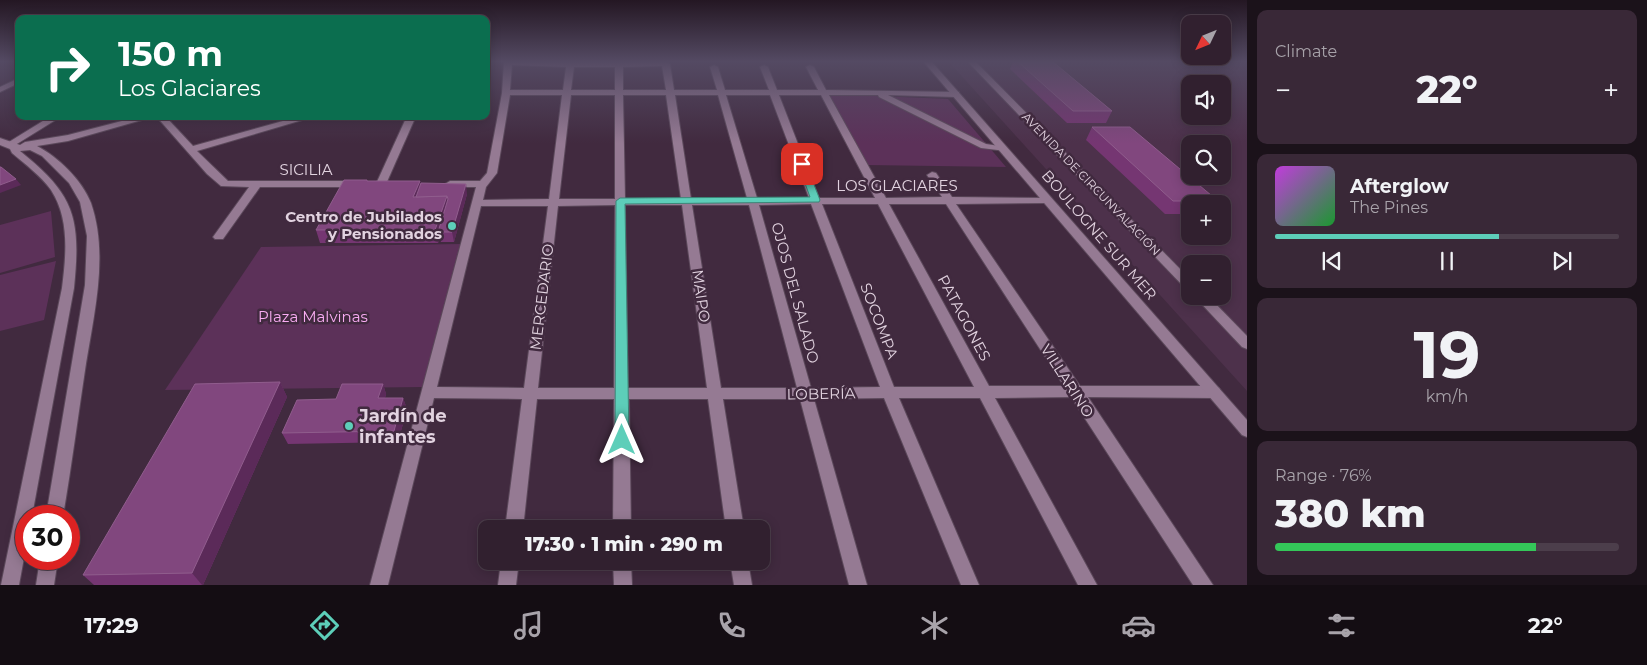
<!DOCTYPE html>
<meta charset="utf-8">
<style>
body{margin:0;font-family:Montserrat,sans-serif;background:#392837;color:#f1f3f6;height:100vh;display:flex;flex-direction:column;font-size:19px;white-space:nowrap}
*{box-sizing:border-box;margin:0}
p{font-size:16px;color:#a8a3aa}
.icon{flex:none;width:28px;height:28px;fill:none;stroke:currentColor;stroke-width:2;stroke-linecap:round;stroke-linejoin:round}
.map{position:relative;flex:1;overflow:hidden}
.side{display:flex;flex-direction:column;gap:10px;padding:10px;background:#1b121a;width:400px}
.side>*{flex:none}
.hud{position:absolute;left:15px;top:15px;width:475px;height:105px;border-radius:10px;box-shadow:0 2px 12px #0003,0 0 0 1px #4c3e4b;background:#0b6e4f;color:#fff;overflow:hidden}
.needle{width:32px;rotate:227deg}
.fabs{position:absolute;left:1181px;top:15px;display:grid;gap:10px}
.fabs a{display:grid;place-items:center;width:50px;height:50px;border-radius:10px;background:#31202f;box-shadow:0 2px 12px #0003,0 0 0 1px #4c3e4b;font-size:25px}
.speed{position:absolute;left:15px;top:505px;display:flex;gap:10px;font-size:25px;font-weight:700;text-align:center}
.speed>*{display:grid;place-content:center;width:65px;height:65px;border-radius:50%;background:#31202f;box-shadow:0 2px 12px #0003,0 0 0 1px #4c3e4b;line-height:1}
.speed .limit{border:8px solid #d22;background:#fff;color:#111}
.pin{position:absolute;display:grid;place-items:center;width:42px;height:42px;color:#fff;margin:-21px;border-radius:10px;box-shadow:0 2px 8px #0006}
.me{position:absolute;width:55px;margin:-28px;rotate:0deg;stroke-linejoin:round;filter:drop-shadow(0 0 4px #0008)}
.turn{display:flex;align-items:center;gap:18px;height:105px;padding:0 20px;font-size:22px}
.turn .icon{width:65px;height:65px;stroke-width:2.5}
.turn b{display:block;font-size:35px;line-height:42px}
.big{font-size:38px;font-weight:800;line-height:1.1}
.side .tile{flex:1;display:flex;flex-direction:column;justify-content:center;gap:8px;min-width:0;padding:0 18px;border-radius:10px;background:#392837}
.side .dial{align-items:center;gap:0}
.dial b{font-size:65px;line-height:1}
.song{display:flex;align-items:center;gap:15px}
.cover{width:60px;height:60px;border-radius:8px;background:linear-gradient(135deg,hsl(290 70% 55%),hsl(130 70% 35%))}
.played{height:5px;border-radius:2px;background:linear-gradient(90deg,#5dceb9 65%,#4c3e4b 65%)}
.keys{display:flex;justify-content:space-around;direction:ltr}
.heat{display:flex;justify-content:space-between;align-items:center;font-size:28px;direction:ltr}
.charge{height:8px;border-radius:4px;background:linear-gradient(90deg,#34c759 76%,#4c3e4b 0)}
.trip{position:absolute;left:478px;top:520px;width:292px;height:50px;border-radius:10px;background:#31202f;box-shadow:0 2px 12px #0003,0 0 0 1px #4c3e4b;font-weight:800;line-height:50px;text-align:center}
.tabs{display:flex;height:80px;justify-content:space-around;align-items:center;background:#140d13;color:#a8a3aa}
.tabs .icon{width:35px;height:35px}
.tabs .on{color:#5dceb9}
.tabs b{font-size:22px;color:#f1f3f6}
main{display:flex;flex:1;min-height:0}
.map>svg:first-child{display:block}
</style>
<main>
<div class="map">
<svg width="1247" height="585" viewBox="0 0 1247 585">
<rect width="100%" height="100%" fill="#412a3f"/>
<!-- built -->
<path fill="#4d314b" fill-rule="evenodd" d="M948 61H1247V391ZM1190 84H1222V116H1190ZM1190 144H1222V176H1190ZM1190 204H1222V236H1190ZM1190 264H1222V296H1190Z"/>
<!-- green -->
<g fill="#5c3159">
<path d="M828 94 948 99 1006 167 866 165Z"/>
<path d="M51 211 55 257 0 273V225Z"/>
<path d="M461 244 423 387 165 390 261 247Z"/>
<path d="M56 261 44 320 0 331V275Z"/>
</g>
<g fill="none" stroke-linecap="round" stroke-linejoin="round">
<!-- minor casing -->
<g stroke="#5b485a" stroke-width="2">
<g id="minor">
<path d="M504 61 666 62 670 64 674 90H717L710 67 714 65 718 67 725 90H769L760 67 764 65 768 67 777 90H818L806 67 810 65 814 67 826 90 959 92V96L956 97 888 95 986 144 1006 147V151L981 148 879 97 878 95H829L886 198 942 197 927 175 932 172 936 173 952 197 1051 198 1052 200 1047 203 956 204 1080 386H1214L1219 388 1221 392 1219 396 1214 398 1088 397 1213 585H1193L1071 397 995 398 1097 585H1078L980 398H899L979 585H961L884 398 814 399 867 585H849L800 399H723L744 529H726L708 399H629L631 529H613L614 399H537L523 529H505L522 399 434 398 388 585H370L476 187H450L445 184 450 181H480L487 173 502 93ZM512 65 566 67 563 90H510ZM662 66 666 90H623V67ZM574 67H615V90H571ZM510 95H562L549 199 483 200 486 187 497 173ZM571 95H615V199H559ZM623 95H666L681 199H625ZM675 95H718L747 198 691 199ZM726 95H770L809 198H757ZM779 95H821L875 198H819ZM811 204 880 387 811 388 759 205ZM822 204H878L974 387H894ZM889 204H946L1064 386H989ZM615 205 614 388H538L558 206ZM625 205H682L707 388H628ZM692 205H749L797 388H721ZM481 206H548L524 388 437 387Z"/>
<path d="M19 78V83L0 92V87Z"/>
<path d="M51 116H62L12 147 9 148 4 145Z"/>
<path d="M156 116H165L193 146 301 116H316L197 151 228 181H358L363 184 358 187H260L223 239H215L213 237 249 187 221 186 207 174Z"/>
<path d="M407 116H416L386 184 381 187 377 186 376 184Z"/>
<path d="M501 561H519L516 585H498Z"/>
<path d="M613 561H631L632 585H614Z"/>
<path d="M730 561H748L752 585H734Z"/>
</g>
</g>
<!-- tertiary casing -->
<g stroke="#5b485a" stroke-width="2">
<g id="tertiary">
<path d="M923 61H931L1247 420V437L1242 435Z"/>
<path d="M967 61H975L1190 279V290L1186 289Z"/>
<path d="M141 116H156L68 141 37 146C58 157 82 180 91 203 110 258 92 321 84 377 77 423 71 470 63 516H46L85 285 87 236 80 202 69 183 42 156 30 150 20 151C75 195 81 218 74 288L32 516H26V547L19 585H1L62 288C66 256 70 219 51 190 41 176 25 164 12 153L10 149 0 145V138L20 145 25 142 68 135Z"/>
<path d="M1194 296H1208L1247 336V349L1242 347Z"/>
<path d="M40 559H58L54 585H36Z"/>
</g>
</g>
<!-- minor -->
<use href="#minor" fill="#957a93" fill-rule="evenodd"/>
<!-- tertiary -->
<use href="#tertiary" fill="#957a93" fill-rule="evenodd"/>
</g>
<!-- wall -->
<g fill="#753672">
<path d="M1013 61H1052L1112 111 1106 123H1067L1010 69Z"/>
<path d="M1092 127 1218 201 1216 204H1190V214H1165L1086 140Z"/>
<path d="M368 181H420V184L467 194 454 242H441L440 239 438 243H320L316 230Z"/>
<path d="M280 382 287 397 203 585H94L83 575Z"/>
<path d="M383 384 386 394 385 398H403L407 409 398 442 288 444 282 433Z"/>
</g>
<!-- shaded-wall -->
<g fill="#5b2a59">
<path d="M16 179 21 185 0 193V185Z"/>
<path d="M420 181 423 194 416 210 413 197Z"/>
<path d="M466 184 467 194 454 242 452 232Z"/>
<path d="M447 196 450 209 438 232 440 239 438 243 435 230Z"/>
<path d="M280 382 287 397 203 585H202L192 573Z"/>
<path d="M383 384 386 394 382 409 378 398Z"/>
<path d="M403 398 407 409 398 442 394 431Z"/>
</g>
<!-- building -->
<g fill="#81477e" stroke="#905d8d">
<path d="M1017 61H1052L1112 111H1073Z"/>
<path d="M1092 127H1130L1218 201H1173Z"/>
<path d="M0 167H1L16 179 0 185Z"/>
<path d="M344 180H367V181H420L413 197 447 196 435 230H316Z"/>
<path d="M421 183 466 184 452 232H438L448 199 447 196 416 197Z"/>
<path d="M280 382 192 573 83 575 195 384Z"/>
<path d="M342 384H383L378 398H403L394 431 282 433 297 400 336 399Z"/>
</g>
<!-- sky -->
<linearGradient id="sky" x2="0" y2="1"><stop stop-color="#241723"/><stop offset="0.43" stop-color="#544a63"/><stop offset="1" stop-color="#544a63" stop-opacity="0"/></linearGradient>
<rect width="1247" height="143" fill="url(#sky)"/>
<!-- route -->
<path fill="#5dceb9" stroke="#3c8678" d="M802 161 806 164 820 200 819 202 625 204 629 440 627 444 622 446 617 444 615 440 616 201 620 198 810 197 798 164Z"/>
<!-- markers -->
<g fill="#5dceb9" stroke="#412a3f" stroke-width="2">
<circle cx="452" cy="226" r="5"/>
<circle cx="349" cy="426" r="5"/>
</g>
<g text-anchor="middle" stroke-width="5" stroke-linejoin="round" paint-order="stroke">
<!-- far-street labels -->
<g font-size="12" fill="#e2d3e0" stroke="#412a3f">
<text transform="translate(1091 184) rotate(46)" y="4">AVENIDA DE CIRCUNVALACIÓN</text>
</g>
<!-- street labels -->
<g font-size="15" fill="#e2d3e0" stroke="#412a3f">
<text x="306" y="175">SICILIA</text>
<text x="897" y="191">LOS GLACIARES</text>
<text transform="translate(1099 235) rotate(49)" y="5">BOULOGNE SUR MER</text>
<text transform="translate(795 293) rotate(75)" y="5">OJOS DEL SALADO</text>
<text transform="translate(701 296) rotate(82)" y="5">MAIPO</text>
<text transform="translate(542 297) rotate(-83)" y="5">MERCEDARIO</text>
<text transform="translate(964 318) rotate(62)" y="5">PATAGONES</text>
<text transform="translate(879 321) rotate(69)" y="5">SOCOMPA</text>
<text transform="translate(1067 381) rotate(57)" y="5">VILLARINO</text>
<text transform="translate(821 394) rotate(-1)" y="5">LOBERÍA</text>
</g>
<!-- poi labels -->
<g font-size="15" font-weight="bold" fill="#e2d3e0" stroke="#412a3f" text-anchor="end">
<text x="442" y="222">Centro de Jubilados<tspan x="442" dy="17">y Pensionados</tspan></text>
</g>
<!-- park labels -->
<g font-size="15" fill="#f9acf3" stroke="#412a3f">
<text x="313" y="322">Plaza Malvinas</text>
</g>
<!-- near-poi labels -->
<g font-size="18" font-weight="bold" fill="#e2d3e0" stroke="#412a3f" text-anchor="start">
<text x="359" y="422">Jardín de<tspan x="359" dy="21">infantes</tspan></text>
</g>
</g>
</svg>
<div class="fabs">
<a><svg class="needle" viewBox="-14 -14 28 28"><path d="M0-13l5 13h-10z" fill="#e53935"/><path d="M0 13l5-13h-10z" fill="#a8a3aa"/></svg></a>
<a><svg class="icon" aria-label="sound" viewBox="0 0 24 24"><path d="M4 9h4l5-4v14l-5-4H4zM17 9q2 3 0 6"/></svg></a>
<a><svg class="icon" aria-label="search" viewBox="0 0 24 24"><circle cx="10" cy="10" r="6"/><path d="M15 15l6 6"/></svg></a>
<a>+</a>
<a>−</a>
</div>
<div class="speed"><div class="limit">30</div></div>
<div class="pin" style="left:802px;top:164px;background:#d93025"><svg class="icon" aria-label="arrive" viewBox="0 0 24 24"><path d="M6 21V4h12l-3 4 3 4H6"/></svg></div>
<svg class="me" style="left:622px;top:440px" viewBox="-20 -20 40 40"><path d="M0-17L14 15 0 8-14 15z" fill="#5dceb9" stroke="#fff" stroke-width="4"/></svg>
<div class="trip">17:30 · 1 min · 290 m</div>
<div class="hud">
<div class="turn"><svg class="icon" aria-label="right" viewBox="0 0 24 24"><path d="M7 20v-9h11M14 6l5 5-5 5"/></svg><div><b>150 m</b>Los Glaciares</div></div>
</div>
</div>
<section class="side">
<div class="tile"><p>Climate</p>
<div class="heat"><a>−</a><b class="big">22°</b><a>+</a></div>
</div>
<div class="tile">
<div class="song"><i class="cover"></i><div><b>Afterglow</b><p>The Pines</p></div></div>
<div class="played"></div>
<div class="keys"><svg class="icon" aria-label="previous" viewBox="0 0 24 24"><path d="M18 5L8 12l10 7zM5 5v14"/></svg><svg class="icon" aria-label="pause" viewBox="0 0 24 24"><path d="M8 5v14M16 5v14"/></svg><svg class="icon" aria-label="next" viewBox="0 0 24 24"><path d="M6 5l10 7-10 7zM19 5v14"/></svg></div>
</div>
<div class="tile dial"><b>19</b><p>km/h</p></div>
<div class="tile"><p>Range · 76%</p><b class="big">380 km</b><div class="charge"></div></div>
</section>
</main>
<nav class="tabs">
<b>17:29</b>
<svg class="icon on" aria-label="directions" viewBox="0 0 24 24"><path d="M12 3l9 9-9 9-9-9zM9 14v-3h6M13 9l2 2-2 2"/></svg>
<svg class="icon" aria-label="music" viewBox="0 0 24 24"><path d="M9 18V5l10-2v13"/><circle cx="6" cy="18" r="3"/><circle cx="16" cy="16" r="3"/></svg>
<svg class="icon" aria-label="phone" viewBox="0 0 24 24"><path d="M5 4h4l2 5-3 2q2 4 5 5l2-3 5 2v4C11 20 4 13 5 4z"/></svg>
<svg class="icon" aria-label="climate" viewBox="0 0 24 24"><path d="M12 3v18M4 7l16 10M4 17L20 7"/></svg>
<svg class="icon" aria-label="car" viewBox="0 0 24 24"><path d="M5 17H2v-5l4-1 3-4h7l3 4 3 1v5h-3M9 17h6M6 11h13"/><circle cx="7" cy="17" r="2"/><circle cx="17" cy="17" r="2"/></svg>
<svg class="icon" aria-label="filters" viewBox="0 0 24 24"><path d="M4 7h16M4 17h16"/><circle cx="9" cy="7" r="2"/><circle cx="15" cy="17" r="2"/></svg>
<b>22°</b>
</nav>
